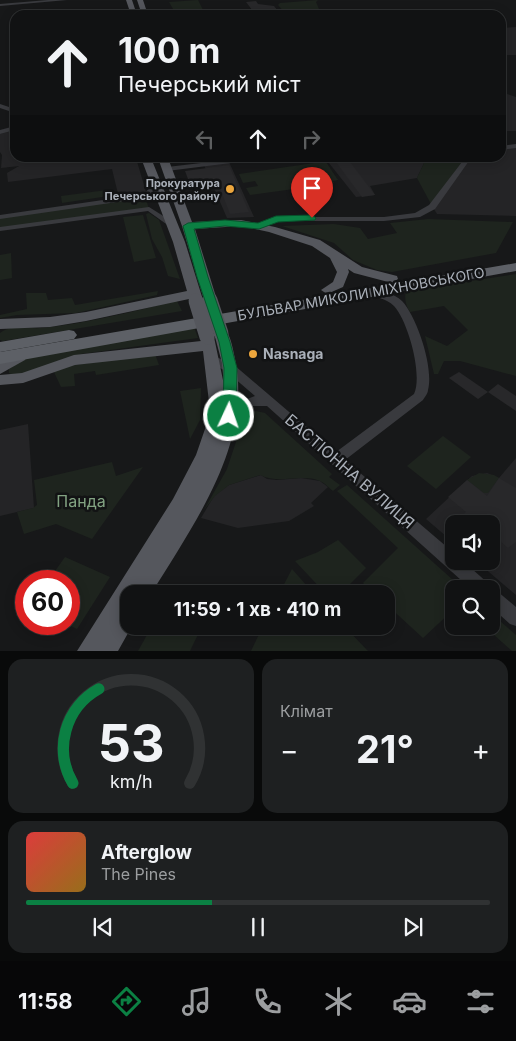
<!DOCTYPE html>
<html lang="uk">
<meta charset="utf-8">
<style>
body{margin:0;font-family:Inter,sans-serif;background:#1e2021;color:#f1f3f6;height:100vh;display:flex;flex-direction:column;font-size:19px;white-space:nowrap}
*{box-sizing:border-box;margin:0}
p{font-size:16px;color:#9c9ea0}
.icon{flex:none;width:28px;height:28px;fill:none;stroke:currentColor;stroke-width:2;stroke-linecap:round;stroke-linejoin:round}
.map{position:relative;height:651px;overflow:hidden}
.details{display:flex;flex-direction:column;gap:8px;padding:8px;background:#090a0a;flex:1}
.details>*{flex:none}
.top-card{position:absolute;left:10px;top:10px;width:496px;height:152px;border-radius:15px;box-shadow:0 2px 12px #0003,0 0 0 1px #303233;background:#111213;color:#f1f3f6;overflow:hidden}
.controls{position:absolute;left:445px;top:515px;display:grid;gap:10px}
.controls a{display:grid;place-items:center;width:55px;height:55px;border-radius:10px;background:#111213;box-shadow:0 2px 12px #0003,0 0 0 1px #303233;font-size:25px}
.speed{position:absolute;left:15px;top:570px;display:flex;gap:10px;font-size:25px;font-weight:700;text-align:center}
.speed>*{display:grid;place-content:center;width:65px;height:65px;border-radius:50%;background:#111213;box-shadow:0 2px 12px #0003,0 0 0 1px #303233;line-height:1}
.speed .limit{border:8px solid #d22;background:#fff;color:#111}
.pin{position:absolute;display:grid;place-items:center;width:42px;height:42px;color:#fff;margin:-51px -21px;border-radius:50% 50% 50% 0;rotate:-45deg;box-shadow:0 0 5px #0007}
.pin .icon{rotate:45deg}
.me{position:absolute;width:55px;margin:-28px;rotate:3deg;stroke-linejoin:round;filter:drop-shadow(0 0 4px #0008)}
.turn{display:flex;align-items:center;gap:18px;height:105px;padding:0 25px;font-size:22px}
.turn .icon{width:65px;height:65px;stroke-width:2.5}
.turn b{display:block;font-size:35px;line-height:42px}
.lanes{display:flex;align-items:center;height:48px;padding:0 25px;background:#0003;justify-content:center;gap:25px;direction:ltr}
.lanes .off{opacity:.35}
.big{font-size:38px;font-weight:700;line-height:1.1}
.details .card{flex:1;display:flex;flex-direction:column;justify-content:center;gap:8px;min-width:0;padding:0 18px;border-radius:15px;background:#1e2021}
.details .dial{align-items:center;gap:0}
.dial svg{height:130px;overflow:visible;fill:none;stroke:#303233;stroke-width:7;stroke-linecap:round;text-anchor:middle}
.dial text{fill:#f1f3f6;stroke:none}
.song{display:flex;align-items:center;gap:15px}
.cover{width:60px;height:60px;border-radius:8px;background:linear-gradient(135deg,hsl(0 70% 55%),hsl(40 70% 35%))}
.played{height:5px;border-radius:2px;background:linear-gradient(90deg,#0b8043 40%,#303233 40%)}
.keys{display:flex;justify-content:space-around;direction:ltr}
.heat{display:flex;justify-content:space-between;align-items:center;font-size:28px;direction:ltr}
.details .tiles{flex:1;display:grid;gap:8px;grid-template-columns:1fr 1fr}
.card:last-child{grid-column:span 2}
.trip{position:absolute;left:120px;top:585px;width:275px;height:50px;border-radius:15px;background:#111213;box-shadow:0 2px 12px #0003,0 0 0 1px #303233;font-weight:700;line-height:50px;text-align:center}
.dock{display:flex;height:80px;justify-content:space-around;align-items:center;background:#070708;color:#9c9ea0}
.dock .icon{width:35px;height:35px}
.dock .current{color:#0b8043}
.dock b{font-size:22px;color:#f1f3f6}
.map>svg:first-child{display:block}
</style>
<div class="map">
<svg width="516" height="651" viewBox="0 0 516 651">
<rect width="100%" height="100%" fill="#171819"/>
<!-- built -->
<g fill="#242426">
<path d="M516 27V55H501V28Z"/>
<path d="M501 92 516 97V131H501Z"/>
<path d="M15 130V158H136L146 192 143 195 119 198 112 169 8 182 7 173 19 166 1 168 2 155 0 152V134Z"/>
<path d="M516 146V216L437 214 431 204 465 158H501V148Z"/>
<path d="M325 158H451L424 163 417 178 370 186 375 195 356 197Z"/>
<path d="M229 162 254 217 227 218 204 165Z"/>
<path d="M28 424 34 508 0 516V430Z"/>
<path d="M516 458V595L476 561H491V524H454V543L426 519 472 476 487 473 499 478Z"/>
<path d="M261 475 267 479 277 480 301 478 320 481 328 487 311 503 314 506 289 521 238 528 201 518 214 496 229 485Z"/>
</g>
<!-- green -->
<g fill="#1e241e">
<path d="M198 0 204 12 176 14 169 2Z"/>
<path d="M318 0 316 2 319 9 329 14 287 15 278 5 280 3Z"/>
<path d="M451 158H465L431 204 417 178 424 163Z"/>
<path d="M321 159H324L338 180 333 181 334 183 321 185 317 179 299 182 301 188 250 195 246 188 258 186 255 181 243 183 239 174 321 162Z"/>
<path d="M107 190 109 196 62 203 61 196Z"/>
<path d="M145 196 149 209 0 229V217Z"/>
<path d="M149 213 159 220 180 279 168 276 162 257 152 239 146 214Z"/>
<path d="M143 215 156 258 134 262 123 217Z"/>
<path d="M428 219 513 222 496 253 392 272 377 270 353 260 334 243 282 226 334 224 360 228 368 239 397 233 390 223Z"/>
<path d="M11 253 12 278 0 280V255Z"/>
<path d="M516 274V376L460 361H444L438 374H434L425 336 447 346 468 330 444 306 410 312C406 306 404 299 406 291Z"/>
<path d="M158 291 157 295 76 313 17 315 0 318V315L27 309 26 293H46L48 300 72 298 75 305Z"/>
<path d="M177 301 182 311 3 341 0 340V333C11 324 28 329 41 328 87 324 132 311 177 301Z"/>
<path d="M194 327 198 338 81 354 27 374 13 375 9 373V369L24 359Z"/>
<path d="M155 354 159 365 96 375 95 371 74 374 75 386 61 387 53 370 67 366Z"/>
<path d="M201 388 200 420 190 439 180 391Z"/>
<path d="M256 411 265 413 332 474 329 477 340 485 333 491C329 488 325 483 320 481 301 473 279 485 260 475L229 485 215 496 204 510 227 469 245 415Z"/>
<path d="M443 436 471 457 436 489 407 466Z"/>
<path d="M112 462 116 476 143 467 92 539 56 524 24 534 17 512 33 508 37 505 34 480Z"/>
<path d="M479 473 494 475 499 478 488 493H484L467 480Z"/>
<path d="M347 485 463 589H454V609L423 638 386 604V594H375L363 583 398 548 337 491Z"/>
<path d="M338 540 366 568 340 594H326L295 561 318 552Z"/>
<path d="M65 557 110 577 77 629 67 624H69V581H48Z"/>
<path d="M292 569 314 594H279Z"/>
<path d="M491 613 516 635V651H512L484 626H491Z"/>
<path d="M152 626H202L190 651H138Z"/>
<path d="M263 626H344L368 651H251Z"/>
</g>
<!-- building -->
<g fill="#28282a">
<path d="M256 1 258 4 274 6 281 15H256L246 2Z"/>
<path d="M333 158H347L375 195 362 197Z"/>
<path d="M229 165 249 212 230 214 218 183 191 187 185 171Z"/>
<path d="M459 372 488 392 478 399 449 378Z"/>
<path d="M498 384 516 396V411L488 392Z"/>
<path d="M499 478 516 488V542L508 548 499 540 491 547V524H467L460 518 466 512 448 497 467 480 487 496Z"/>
</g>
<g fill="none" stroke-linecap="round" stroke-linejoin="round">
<!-- minor -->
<g fill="#393a3e" fill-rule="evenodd">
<path d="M48 0H67L0 6V4Z"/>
<path d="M0 104 15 109V113L0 108Z"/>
<path d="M516 144V148L501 150V146Z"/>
<path d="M244 158H258L255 160 167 171 164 169 167 167Z"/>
<path d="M465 158H471L435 209 420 217 384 221H277L259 228 255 226 276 217H384L415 213 429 205Z"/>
<path d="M156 182 159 184 150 196 145 198 0 219V215L144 194 154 183Z"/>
<path d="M149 207 176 224 172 226H169L148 211 0 231V227Z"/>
</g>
<!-- tertiary -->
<g fill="#393a3e" fill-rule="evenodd">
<path d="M15 126V130L0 134V130Z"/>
<path d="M369 289C380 291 394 293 402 301 417 317 434 368 428 390 428 393 425 397 423 400L345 460 454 553V561H463L489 584 491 588 497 591 516 607V626L510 624 491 607V589H471L267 406H253L229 421 224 419 223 416 234 404 255 396 226 371 208 362 206 359 208 356 212 355 234 365 336 452 414 394C423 375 408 321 394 306 386 298 375 297 365 294L364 292Z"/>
</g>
<!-- primary -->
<g fill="#55575d" fill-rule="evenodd">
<path d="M126 0H132L137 15H131Z"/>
<path d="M137 0H143L148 15H142Z"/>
<path d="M141 158H151L185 242 203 300 201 303H191L189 299 86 321 50 327 0 329V319L50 317 86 312 187 291 173 242Z"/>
<path d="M158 158H168L192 222 241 220 275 227 320 240 362 267 397 276 398 279 392 283 354 273 348 269 349 272 343 287 327 294 321 290 333 282 337 272 330 258 312 246 269 232 241 226 195 229 217 300 210 304 205 303 182 226Z"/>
<path d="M221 328 226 330C231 338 233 349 235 359 253 444 193 525 151 594H129V626H132L118 651H77L173 499 196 455 205 429 209 402 203 351 75 365 23 383 0 385V375L22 373 74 355 201 341 202 334H212L214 337 224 385 222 363 214 333 216 330Z"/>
<path d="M20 351 25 352 27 356 25 360 0 374V360Z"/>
</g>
<!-- trunk -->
<g fill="#5d6066" fill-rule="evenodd">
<path d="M516 263V271L0 364V352Z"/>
<path d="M69 330 74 331 77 335 74 339 0 352V342Z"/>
</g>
<!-- primary-bridge -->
<g stroke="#55575d" stroke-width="15">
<path d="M210 300 221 333"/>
<path d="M196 301 207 337"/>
</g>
</g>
<!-- route -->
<path fill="#0b8043" stroke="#07532c" d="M312 215 316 218 315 220 278 222 259 229 225 226 194 229 208 277 230 342 237 368 236 416 234 419H225L223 416 224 368 219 342 197 277 183 226 188 223 225 220 258 223 276 216Z"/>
<!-- markers -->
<g fill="#eca63d" stroke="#121314" stroke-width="2">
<circle cx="230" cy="189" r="5"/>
<circle cx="253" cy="354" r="5"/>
</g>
<g text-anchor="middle" stroke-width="5" stroke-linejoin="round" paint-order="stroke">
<!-- far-poi labels -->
<g font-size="11" font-weight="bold" fill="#aab0b9" stroke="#121314" text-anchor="end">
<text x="220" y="187">Прокуратура<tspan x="220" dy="13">Печерського району</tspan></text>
</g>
<!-- street labels -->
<g font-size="14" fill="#aab0b9" stroke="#121314">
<text transform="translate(361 294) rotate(-10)" y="5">БУЛЬВАР МИКОЛИ МІХНОВСЬКОГО</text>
</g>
<!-- poi labels -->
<g font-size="14" font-weight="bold" fill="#aab0b9" stroke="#121314" text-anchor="start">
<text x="263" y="359">Nasnaga</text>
</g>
<!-- near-street labels -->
<g font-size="16" fill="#aab0b9" stroke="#121314">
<text transform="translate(350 471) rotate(41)" y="6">БАСТІОННА ВУЛИЦЯ</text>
</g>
<!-- near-park labels -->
<g font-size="16" fill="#82a382" stroke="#121314">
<text x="81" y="507">Панда</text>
</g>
</g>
</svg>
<div class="controls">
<a><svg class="icon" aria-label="sound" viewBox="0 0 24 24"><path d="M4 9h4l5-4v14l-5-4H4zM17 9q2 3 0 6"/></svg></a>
<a><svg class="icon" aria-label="search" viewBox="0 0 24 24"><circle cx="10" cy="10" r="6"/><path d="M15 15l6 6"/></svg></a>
</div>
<div class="speed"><div class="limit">60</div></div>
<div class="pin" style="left:312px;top:218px;background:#d93025"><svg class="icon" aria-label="arrive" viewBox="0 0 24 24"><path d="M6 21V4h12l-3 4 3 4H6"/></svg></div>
<svg class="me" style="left:229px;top:416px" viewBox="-20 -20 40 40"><circle r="17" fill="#0b8043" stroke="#fff" stroke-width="3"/><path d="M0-11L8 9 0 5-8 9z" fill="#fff"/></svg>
<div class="trip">11:59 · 1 хв · 410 m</div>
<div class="top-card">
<div class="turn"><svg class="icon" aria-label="ahead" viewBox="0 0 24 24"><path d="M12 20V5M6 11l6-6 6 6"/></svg><div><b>100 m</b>Печерський міст</div></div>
<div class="lanes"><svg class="icon off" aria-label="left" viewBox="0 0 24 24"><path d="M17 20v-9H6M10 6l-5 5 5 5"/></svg><svg class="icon" aria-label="ahead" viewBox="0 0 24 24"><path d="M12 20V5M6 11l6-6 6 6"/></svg><svg class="icon off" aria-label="right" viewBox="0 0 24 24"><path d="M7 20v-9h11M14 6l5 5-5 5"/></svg></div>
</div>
</div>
<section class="details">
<div class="tiles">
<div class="card dial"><svg viewBox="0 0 100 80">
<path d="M14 69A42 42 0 1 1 86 69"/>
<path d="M14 69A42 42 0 0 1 30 11" stroke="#0b8043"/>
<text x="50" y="56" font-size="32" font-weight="700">53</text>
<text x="50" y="72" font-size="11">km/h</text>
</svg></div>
<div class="card"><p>Клімат</p>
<div class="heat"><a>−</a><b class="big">21°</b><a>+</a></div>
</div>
<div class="card">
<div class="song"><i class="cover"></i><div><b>Afterglow</b><p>The Pines</p></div></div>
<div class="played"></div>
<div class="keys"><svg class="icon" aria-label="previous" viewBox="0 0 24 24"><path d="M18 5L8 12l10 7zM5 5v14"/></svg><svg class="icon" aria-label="pause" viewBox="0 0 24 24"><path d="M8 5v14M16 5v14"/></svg><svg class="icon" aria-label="next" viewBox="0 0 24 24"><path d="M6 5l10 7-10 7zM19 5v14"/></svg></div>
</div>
</div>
</section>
<nav class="dock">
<b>11:58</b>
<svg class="icon current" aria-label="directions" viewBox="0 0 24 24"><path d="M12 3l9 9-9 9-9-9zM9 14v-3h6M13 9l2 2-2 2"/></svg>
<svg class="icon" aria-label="music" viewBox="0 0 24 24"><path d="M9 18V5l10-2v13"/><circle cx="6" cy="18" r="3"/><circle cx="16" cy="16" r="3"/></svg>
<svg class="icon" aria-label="phone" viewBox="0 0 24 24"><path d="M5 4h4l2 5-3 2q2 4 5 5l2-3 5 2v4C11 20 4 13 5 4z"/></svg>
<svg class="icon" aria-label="climate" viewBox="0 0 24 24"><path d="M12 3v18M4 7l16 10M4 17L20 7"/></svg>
<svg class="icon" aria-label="car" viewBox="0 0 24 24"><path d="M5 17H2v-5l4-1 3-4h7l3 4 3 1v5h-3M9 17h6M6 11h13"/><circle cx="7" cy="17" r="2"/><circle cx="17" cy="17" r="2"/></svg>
<svg class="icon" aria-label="filters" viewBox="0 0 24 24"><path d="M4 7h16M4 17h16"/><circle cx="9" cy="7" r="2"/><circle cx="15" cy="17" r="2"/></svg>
</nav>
